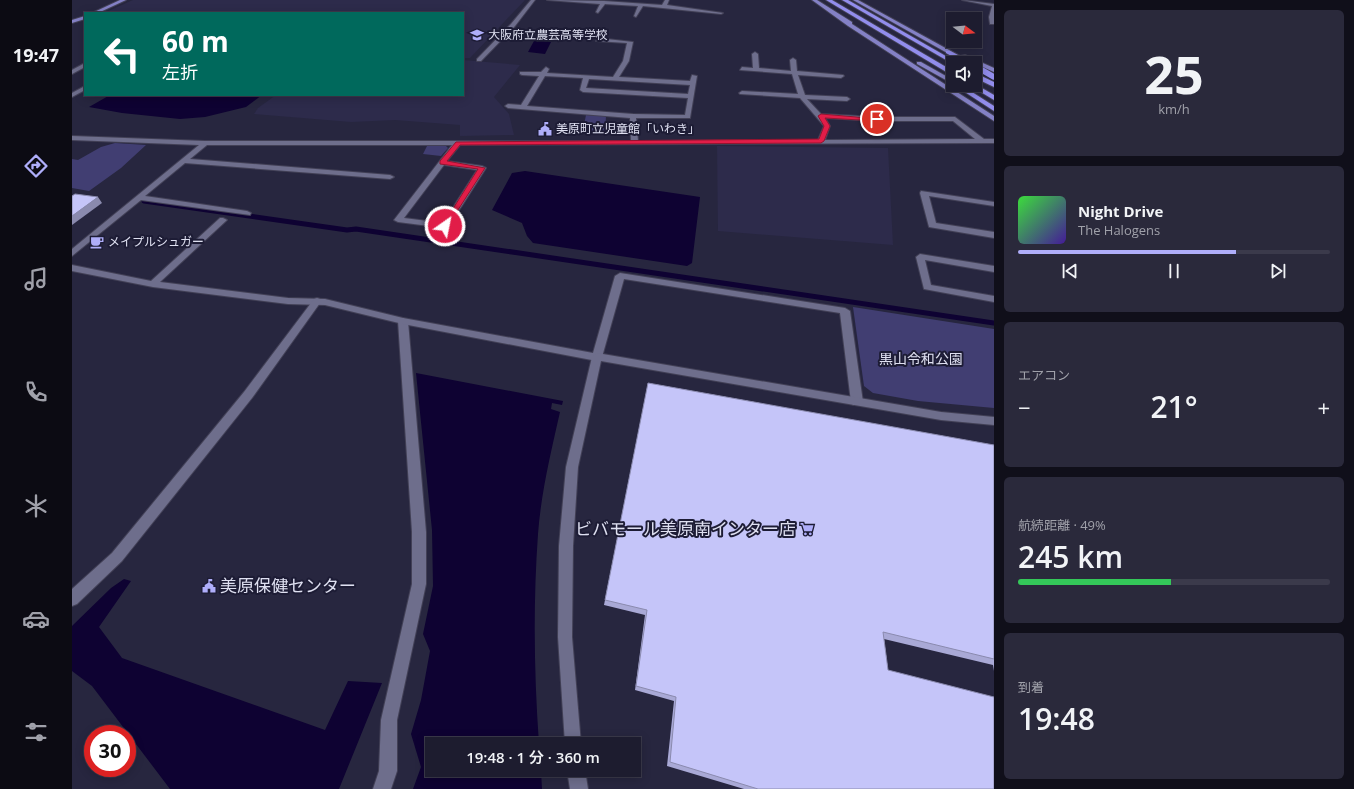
<!DOCTYPE html>
<html lang="ja">
<meta charset="utf-8">
<style>
body{margin:0;font-family:"Open Sans","Noto Sans JP",sans-serif;background:#2a293b;color:#f1f3f6;height:100vh;display:flex;flex-direction:column;font-size:15px;white-space:nowrap}
*{box-sizing:border-box;margin:0}
p{font-size:13px;color:#a0a1aa}
.icon{flex:none;width:22px;height:22px;fill:none;stroke:currentColor;stroke-width:2;stroke-linecap:round;stroke-linejoin:round}
.map{position:relative;flex:1;overflow:hidden}
.details{display:flex;flex-direction:column;gap:10px;padding:10px;background:#100f1a;width:360px}
.details>*{flex:none}
.hud{position:absolute;left:12px;top:12px;width:380px;height:84px;border-radius:0px;box-shadow:0 2px 10px #0003,0 0 0 1px #3b3a4b;background:#00695c;color:#fff;overflow:hidden}
.needle{width:26px;rotate:106deg}
.buttons{position:absolute;left:874px;top:12px;display:grid;gap:8px}
.buttons a{display:grid;place-items:center;width:36px;height:36px;border-radius:0px;background:#1d1c2f;box-shadow:0 2px 10px #0003,0 0 0 1px #3b3a4b;font-size:20px}
.speed{position:absolute;left:12px;top:725px;display:flex;gap:8px;font-size:20px;font-weight:700;text-align:center}
.speed>*{display:grid;place-content:center;width:52px;height:52px;border-radius:50%;background:#1d1c2f;box-shadow:0 2px 10px #0003,0 0 0 1px #3b3a4b;line-height:1}
.speed .limit{border:6px solid #d22;background:#fff;color:#111}
.pin{position:absolute;display:grid;place-items:center;width:34px;height:34px;color:#fff;margin:-17px;border:2px solid #fff;border-radius:50%;box-shadow:0 1px 4px #0007}
.me{position:absolute;width:44px;margin:-22px;rotate:33deg;stroke-linejoin:round;filter:drop-shadow(0 0 3px #0008)}
.turn{display:flex;align-items:center;gap:14px;height:84px;padding:0 12px;font-size:18px}
.turn .icon{width:52px;height:52px;stroke-width:2.5}
.turn b{display:block;font-size:28px;line-height:34px}
.big{font-size:30px;font-weight:600;line-height:1.1}
.details .tile{flex:1;display:flex;flex-direction:column;justify-content:center;gap:6px;min-width:0;padding:0 14px;border-radius:6px;background:#2a293b}
.details .dial{align-items:center;gap:0}
.dial b{font-size:52px;line-height:1}
.song{display:flex;align-items:center;gap:12px}
.cover{width:48px;height:48px;border-radius:6px;background:linear-gradient(135deg,hsl(120 70% 55%),hsl(260 70% 35%))}
.played{height:4px;border-radius:2px;background:linear-gradient(90deg,#afaefa 70%,#3b3a4b 70%)}
.keys{display:flex;justify-content:space-around;direction:ltr}
.heat{display:flex;justify-content:space-between;align-items:center;font-size:22px;direction:ltr}
.charge{height:6px;border-radius:3px;background:linear-gradient(90deg,#34c759 49%,#3b3a4b 0)}
.trip{position:absolute;left:353px;top:737px;width:216px;height:40px;border-radius:0px;background:#1d1c2f;box-shadow:0 2px 10px #0003,0 0 0 1px #3b3a4b;font-weight:600;line-height:40px;text-align:center}
main{display:flex;flex:1;min-height:0}
.menu{display:flex;flex-direction:column;width:72px;justify-content:space-around;align-items:center;background:#0c0b13;color:#a0a1aa}
.menu .icon{width:28px;height:28px}
.menu .active{color:#afaefa}
.menu b{font-size:18px;color:#f1f3f6}
.map>svg:first-child{display:block}
</style>
<main>
<nav class="menu">
<b>19:47</b>
<svg class="icon active" aria-label="directions" viewBox="0 0 24 24"><path d="M12 3l9 9-9 9-9-9zM9 14v-3h6M13 9l2 2-2 2"/></svg>
<svg class="icon" aria-label="music" viewBox="0 0 24 24"><path d="M9 18V5l10-2v13"/><circle cx="6" cy="18" r="3"/><circle cx="16" cy="16" r="3"/></svg>
<svg class="icon" aria-label="phone" viewBox="0 0 24 24"><path d="M5 4h4l2 5-3 2q2 4 5 5l2-3 5 2v4C11 20 4 13 5 4z"/></svg>
<svg class="icon" aria-label="climate" viewBox="0 0 24 24"><path d="M12 3v18M4 7l16 10M4 17L20 7"/></svg>
<svg class="icon" aria-label="car" viewBox="0 0 24 24"><path d="M5 17H2v-5l4-1 3-4h7l3 4 3 1v5h-3M9 17h6M6 11h13"/><circle cx="7" cy="17" r="2"/><circle cx="17" cy="17" r="2"/></svg>
<svg class="icon" aria-label="filters" viewBox="0 0 24 24"><path d="M4 7h16M4 17h16"/><circle cx="9" cy="7" r="2"/><circle cx="15" cy="17" r="2"/></svg>
</nav>
<div class="map">
<svg width="922" height="789" viewBox="0 0 922 789">
<rect width="100%" height="100%" fill="#27263f"/>
<!-- built -->
<g fill="#2d2b4b">
<path d="M61 0H453L398 58H391V13H32Z"/>
<path d="M391 60 448 65 422 97 437 114 442 135 388 136V125L323 120 279 122 182 114 186 108 204 95H391Z"/>
<path d="M645 146 816 148 821 245 646 231Z"/>
</g>
<!-- green -->
<g fill="#413e72">
<path d="M514 115 534 116 533 133 511 130Z"/>
<path d="M43 143 74 145 49 168 17 191 0 188V159L6 160 29 147Z"/>
<path d="M355 146H374L376 148 369 156 351 154Z"/>
<path d="M781 307 922 329V408L846 401 801 393 792 386Z"/>
</g>
<!-- water -->
<g fill="#0e0232">
<path d="M462 41 479 42 473 54 456 52Z"/>
<path d="M38 95H190L174 107 133 117 108 119 50 113 17 107Z"/>
<path d="M453 171 628 197 620 263 615 266 461 243 455 236 450 223 420 210 440 173Z"/>
<path d="M344 373 491 401 490 405 480 403 479 409 488 412C479 452 469 493 466 534 461 604 462 674 467 744H360V770H469L470 789H341L349 767 339 734 349 700 358 651 351 634 361 586 360 530Z"/>
<path d="M52 579 59 581 27 627 50 658 253 730 276 681 310 683 267 789H98L20 686 0 671V626L39 588Z"/>
</g>
<g fill="none" stroke-linecap="round" stroke-linejoin="round">
<!-- stream -->
<path stroke="#0e0232" stroke-width="5" d="M72 201 275 230 284 229 922 323"/>
<!-- pedestrian casing -->
<g stroke="#424056" stroke-width="2">
<path id="pedestrian" d="M331 318 336 321 354 532V584L325 720V771L319 789H301L307 771 309 720 340 584V532L326 321Z"/>
</g>
<!-- minor casing -->
<g stroke="#424056" stroke-width="2">
<g id="minor">
<path d="M459 0H463L443 26 409 61H405V59L439 24Z"/>
<path d="M475 0 532 1 590 5 593 0H597L595 5 651 13 649 14 571 6 564 17 562 16 566 6 533 4 526 13 524 12 528 4Z"/>
<path d="M890 0 922 4V24H918L917 17 920 6Z"/>
<path d="M526 38 561 42 557 61 547 77 618 81 620 75 625 76 618 118H564L566 141 746 140 752 126 728 98 668 94 667 93 670 91 726 94 720 74 668 70 670 67 681 68 680 54 683 52 686 54 687 68 719 71 718 60 721 58 724 60 725 71 771 75 772 76 769 78 726 75 733 95 775 97 778 99 775 101 735 99 749 114 805 117H883L912 139H922V143L388 145 375 161 410 166 414 168 377 226 373 228 326 222 322 220 380 145H135L118 159 318 175 322 177 318 179 113 163 73 196 175 211 179 213 178 215 69 200 0 256V249L127 145 0 140V136L133 141H559L558 118 436 108 433 106 436 104 449 105 467 76 450 75 448 74V72H469L474 67 477 69 475 73 541 77 551 61 555 43 524 41ZM473 76 511 78 508 90 511 92 616 98 613 115 561 114 455 106ZM517 79 618 85 616 94 514 88ZM753 118 805 121H881L903 139 753 140 758 126ZM372 165 405 170 371 223 332 218Z"/>
<path d="M13 63V67L0 74V70Z"/>
<path d="M13 86V90L0 97V93Z"/>
<path d="M849 191 922 202V206L857 196 864 223 922 232V238L857 227 848 193Z"/>
<path d="M148 218H151L155 220 88 282 216 298 253 299 331 318 521 353 543 276 548 273 773 308 778 311 791 402 789 405H781L779 402 768 313 552 279 530 357 525 361 331 324 253 305 216 304 81 287 0 271V265L79 281Z"/>
<path d="M848 254 922 266V272L853 260 859 285 922 296V302L852 289 844 257Z"/>
</g>
</g>
<!-- tertiary casing -->
<g stroke="#424056" stroke-width="2">
<g id="tertiary">
<path d="M245 298 248 299 250 301 248 303 180 398 50 561 5 604 0 606V589L40 553 172 392 242 299Z"/>
<path d="M525 353 869 412 922 417V425L869 420 529 361 506 467 501 546 500 637 509 744H493L486 637 487 546 494 467 520 357Z"/>
<path d="M495 770H513L516 789H498Z"/>
</g>
</g>
<!-- primary casing -->
<g stroke="#424056" stroke-width="2">
<g id="primary">
<path d="M48 0H54L26 13H20Z"/>
<path d="M740 0H745L780 22V24L922 116V121L776 26Z"/>
<path d="M781 0H786L888 56 893 55 922 68V72L897 61 900 63H893Z"/>
<path d="M13 16V19L0 23V20Z"/>
<path d="M845 62H849L881 80V84L845 64Z"/>
</g>
</g>
<!-- motorway casing -->
<g stroke="#424056" stroke-width="2">
<g id="motorway">
<path d="M754 0H760L881 71V76Z"/>
<path d="M770 0H776L886 63 881 64Z"/>
<path d="M874 51H878L900 63H892L874 53Z"/>
<path d="M903 73 922 82V87L903 78Z"/>
<path d="M903 84 922 95V100L897 85Z"/>
<path d="M882 85H889L922 106V111Z"/>
</g>
</g>
<!-- pedestrian -->
<use href="#pedestrian" fill="#6e6e8c" fill-rule="evenodd"/>
<!-- minor -->
<use href="#minor" fill="#6e6e8c" fill-rule="evenodd"/>
<!-- tertiary -->
<use href="#tertiary" fill="#6e6e8c" fill-rule="evenodd"/>
<!-- primary -->
<use href="#primary" fill="#8481c6" fill-rule="evenodd"/>
<!-- motorway -->
<use href="#motorway" fill="#928ded" fill-rule="evenodd"/>
<!-- motorway-bridge casing -->
<g stroke="#424056" stroke-width="6" stroke-linecap="butt">
<path id="motorway-bridge" d="M903 66 922 77"/>
</g>
<!-- motorway-bridge -->
<use href="#motorway-bridge" stroke="#928ded" stroke-width="5.5"/>
</g>
<!-- wall -->
<path fill="#a9a9d6" d="M576 383 922 445V671L921 665 812 639 816 670 922 789H672L595 766 602 701 563 690 573 615 532 605Z"/>
<!-- shaded-wall -->
<path fill="#8a8aae" d="M26 197 30 203 0 225V216Z"/>
<!-- building -->
<g fill="#c5c5f9" stroke="#8a8aae">
<path d="M3 194 26 197 0 216V196Z"/>
<path d="M576 383 922 445V659L811 632 816 670 922 697V789H686L598 762 604 697 564 686 575 610 533 600Z"/>
</g>
<!-- route -->
<path fill="#e11d48" stroke="#92132f" d="M749 114 808 119 805 121 753 118 758 126 752 141 749 143 388 145 375 161 413 168 375 227 370 226 406 169 368 164V161L384 142 747 139 752 126 746 116Z"/>
<!-- icons -->
<defs>
<g id="school-bare" transform="scale(1.08)"><path d="M0-5L7-2L0 1L-7-2ZM-4 1L0 2.5L4 1V4Q0 6-4 4Z" fill="#afaefa" stroke="#1d1c35" stroke-width="2.5" paint-order="stroke"/></g>
<g id="civic-bare" transform="scale(1.08)"><path d="M-.6-6.5H3V-4.5H.6V-3L4-1V1h2V6H-6V1h2V-1L-.6-3ZM-1.2 2.5V6h2.4V2.5Z" fill="#afaefa" stroke="#1d1c35" stroke-width="2.5" paint-order="stroke"/></g>
<g id="cafe-bare" transform="scale(1.08)"><path d="M-5.5-4.5H6V0H3Q3 3.5 0 3.5H-2.5Q-5.5 3.5-5.5 0ZM3-3.2v2h1.7v-2ZM-6 4.5H4V6H-6Z" fill="#afaefa" stroke="#1d1c35" stroke-width="2.5" paint-order="stroke"/></g>
<g id="supermarket-bare" transform="scale(1.08)"><path d="M-6-5.5h2.5l.6 2H6L4.5 2H-2.5L-4.4-4H-6ZM-1.5 3.2a1.3 1.3 0 1 0 .1 0ZM3 3.2a1.3 1.3 0 1 0 .1 0Z" fill="#afaefa" stroke="#1d1c35" stroke-width="2.5" paint-order="stroke"/></g>
</defs>
<g fill-rule="evenodd">
<use href="#school-bare" x="405" y="35"/>
<use href="#civic-bare" x="473" y="129"/>
<use href="#cafe-bare" x="25" y="242"/>
<use href="#supermarket-bare" x="735" y="529"/>
<use href="#civic-bare" x="137" y="586"/>
</g>
<g text-anchor="middle" stroke-width="4" stroke-linejoin="round" paint-order="stroke">
<!-- far-poi labels -->
<g font-size="12" fill="#dfe0f1" stroke="#1d1c35" text-anchor="start">
<text x="416" y="39">大阪府立農芸高等学校</text>
<text x="484" y="133">美原町立児童館「いわき」</text>
<text x="36" y="246">メイプルシュガー</text>
</g>
<!-- park labels -->
<g font-size="14" fill="#dfe0f1" stroke="#1d1c35">
<text x="849" y="364">黒山令和公園</text>
</g>
<!-- near-poi labels -->
<g font-size="17" fill="#dfe0f1" stroke="#1d1c35" text-anchor="end">
<text x="724" y="535">ビバモール美原南インター店</text>
<text x="148" y="592" text-anchor="start">美原保健センター</text>
</g>
</g>
</svg>
<div class="buttons">
<a><svg class="needle" viewBox="-14 -14 28 28"><path d="M0-13l5 13h-10z" fill="#e53935"/><path d="M0 13l5-13h-10z" fill="#a0a1aa"/></svg></a>
<a><svg class="icon" aria-label="sound" viewBox="0 0 24 24"><path d="M4 9h4l5-4v14l-5-4H4zM17 9q2 3 0 6"/></svg></a>
</div>
<div class="speed"><div class="limit">30</div></div>
<div class="pin" style="left:805px;top:119px;background:#d93025"><svg class="icon" aria-label="arrive" viewBox="0 0 24 24"><path d="M6 21V4h12l-3 4 3 4H6"/></svg></div>
<svg class="me" style="left:373px;top:226px" viewBox="-20 -20 40 40"><circle r="17" fill="#e11d48" stroke="#fff" stroke-width="3"/><path d="M0-11L8 9 0 5-8 9z" fill="#fff"/></svg>
<div class="trip">19:48 · 1 分 · 360 m</div>
<div class="hud">
<div class="turn"><svg class="icon" aria-label="left" viewBox="0 0 24 24"><path d="M17 20v-9H6M10 6l-5 5 5 5"/></svg><div><b>60 m</b>左折</div></div>
</div>
</div>
<section class="details">
<div class="tile dial"><b>25</b><p>km/h</p></div>
<div class="tile">
<div class="song"><i class="cover"></i><div><b>Night Drive</b><p>The Halogens</p></div></div>
<div class="played"></div>
<div class="keys"><svg class="icon" aria-label="previous" viewBox="0 0 24 24"><path d="M18 5L8 12l10 7zM5 5v14"/></svg><svg class="icon" aria-label="pause" viewBox="0 0 24 24"><path d="M8 5v14M16 5v14"/></svg><svg class="icon" aria-label="next" viewBox="0 0 24 24"><path d="M6 5l10 7-10 7zM19 5v14"/></svg></div>
</div>
<div class="tile"><p>エアコン</p>
<div class="heat"><a>−</a><b class="big">21°</b><a>+</a></div>
</div>
<div class="tile"><p>航続距離 · 49%</p><b class="big">245 km</b><div class="charge"></div></div>
<div class="tile"><p>到着</p><b class="big">19:48</b></div>
</section>
</main>
